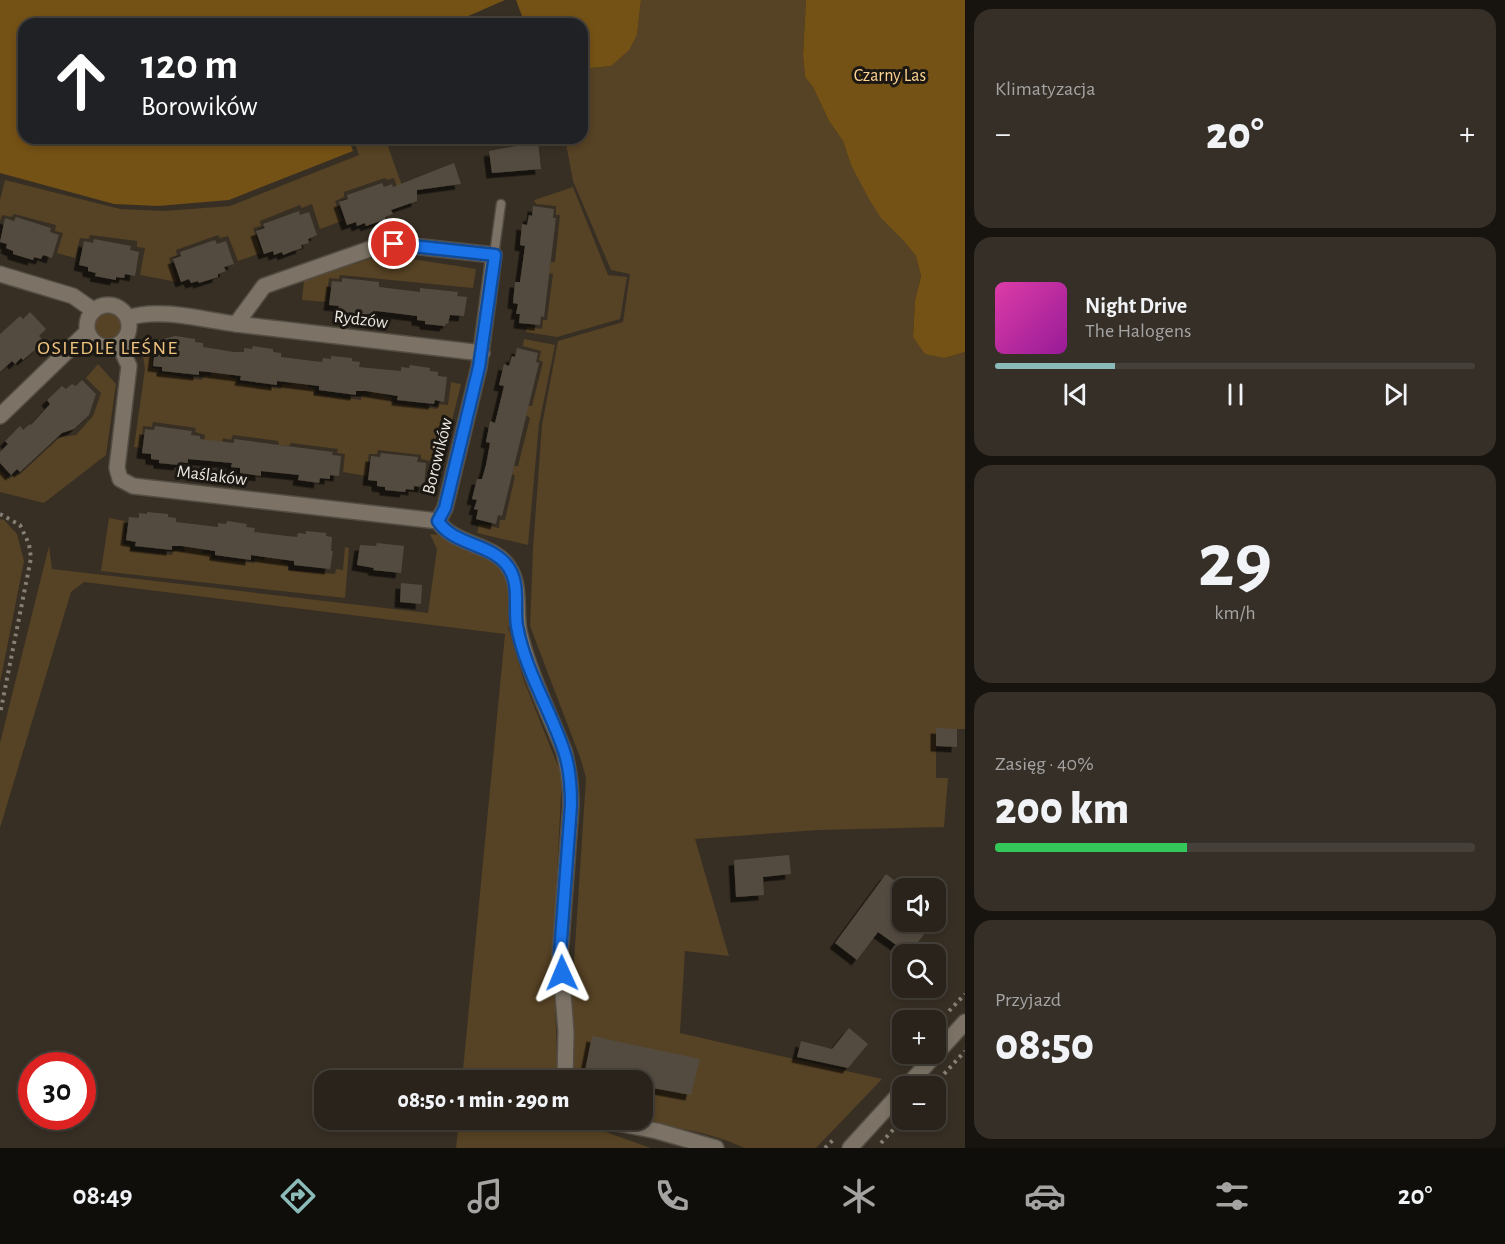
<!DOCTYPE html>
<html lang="pl">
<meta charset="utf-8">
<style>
body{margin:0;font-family:"Alegreya Sans",sans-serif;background:#352f28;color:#f1f3f6;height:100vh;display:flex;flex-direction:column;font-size:22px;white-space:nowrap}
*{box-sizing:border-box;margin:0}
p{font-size:20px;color:#a5a4a3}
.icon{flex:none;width:33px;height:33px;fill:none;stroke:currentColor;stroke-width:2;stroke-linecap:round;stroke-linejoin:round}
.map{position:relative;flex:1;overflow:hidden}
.drawer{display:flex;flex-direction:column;gap:9px;padding:9px;background:#17130f;width:540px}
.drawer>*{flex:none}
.guide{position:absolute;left:18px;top:18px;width:570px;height:126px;border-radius:18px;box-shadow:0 3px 9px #0003,0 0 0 2px #45403a;background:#202124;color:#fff;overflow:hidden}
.tools{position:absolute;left:892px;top:878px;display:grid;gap:12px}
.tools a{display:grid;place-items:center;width:54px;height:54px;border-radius:12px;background:#29231b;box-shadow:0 3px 9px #0003,0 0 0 2px #45403a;font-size:30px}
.speed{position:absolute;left:18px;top:1052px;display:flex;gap:12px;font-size:30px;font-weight:700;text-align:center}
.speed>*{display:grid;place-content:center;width:78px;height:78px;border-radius:50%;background:#29231b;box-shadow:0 3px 9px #0003,0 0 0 2px #45403a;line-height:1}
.speed .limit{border:9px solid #d22;background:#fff;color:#111}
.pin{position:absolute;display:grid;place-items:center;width:51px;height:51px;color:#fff;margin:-26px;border:3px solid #fff;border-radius:50%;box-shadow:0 2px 6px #0007}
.me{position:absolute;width:66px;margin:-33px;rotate:359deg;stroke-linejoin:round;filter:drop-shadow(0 0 4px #0008)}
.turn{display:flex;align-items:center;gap:21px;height:126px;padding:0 24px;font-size:27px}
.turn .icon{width:78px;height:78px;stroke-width:2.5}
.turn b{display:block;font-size:42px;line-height:51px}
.big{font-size:45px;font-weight:800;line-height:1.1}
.drawer .card{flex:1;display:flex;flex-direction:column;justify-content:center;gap:9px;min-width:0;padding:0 21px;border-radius:18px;background:#352f28}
.drawer .dial{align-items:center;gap:0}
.dial b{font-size:78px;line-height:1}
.song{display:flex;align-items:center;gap:18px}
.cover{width:72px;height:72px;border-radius:9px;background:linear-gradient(135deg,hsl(320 70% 55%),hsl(300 70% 35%))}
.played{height:6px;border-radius:3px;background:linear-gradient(90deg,#8bbbb9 25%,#45403a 25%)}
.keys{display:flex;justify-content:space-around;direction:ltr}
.heat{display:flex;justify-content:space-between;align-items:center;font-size:33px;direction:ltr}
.charge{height:9px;border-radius:4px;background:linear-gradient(90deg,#34c759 40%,#45403a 0)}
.trip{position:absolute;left:314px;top:1070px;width:339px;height:60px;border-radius:18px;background:#29231b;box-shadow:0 3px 9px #0003,0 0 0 2px #45403a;font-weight:800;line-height:60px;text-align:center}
.tabs{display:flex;height:96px;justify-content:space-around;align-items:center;background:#100e0b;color:#a5a4a3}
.tabs .icon{width:42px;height:42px}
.tabs .on{color:#8bbbb9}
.tabs b{font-size:27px;color:#f1f3f6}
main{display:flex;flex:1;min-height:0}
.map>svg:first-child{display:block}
</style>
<main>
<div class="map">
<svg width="965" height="1148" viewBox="0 0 965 1148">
<defs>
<filter id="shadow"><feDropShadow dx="-5.5" dy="5.5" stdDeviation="0" flood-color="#0009"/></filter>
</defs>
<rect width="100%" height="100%" fill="#372f24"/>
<!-- green -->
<g fill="#564224">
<path d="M641 0H806L803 55 805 77 813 87 829 121 843 141 851 165 916 256 921 275 915 300 913 337 945 358 965 352V729H936V778H948L944 827 818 830 695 839 729 956 685 951 680 1033 882 1079 816 1148H744C710 1131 669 1127 632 1120L628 1119H642V1080H572L571 1007 586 778 581 760 530 626 533 549 542 425 558 341 623 322 630 274 611 270 573 181 565 138H582V69L611 66 637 35Z"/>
<path d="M353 138H385L407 200 402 202 394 178 387 180 385 178 344 192V197L335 201 342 221 320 229 312 204 302 208 300 205 260 221 261 226 253 228 261 253 238 261 228 236 220 238 218 235 176 250 177 255 169 258 177 282 140 275 145 248 137 247V241L90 235 89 239 80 238 75 258 57 253 63 233 55 231 56 225 14 214 11 217 2 215 0 221V200L5 180 120 209 164 211 230 206 359 155Z"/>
<path d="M573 187 608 275 627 277 620 319 557 337 526 332 527 327 542 329 543 320H547L553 274 549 273 551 262H555L560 215H556V206L536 204 534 200Z"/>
<path d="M385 254 411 255 412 259 476 269 473 288 340 275 339 279 329 278 326 302 302 300 304 280Z"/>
<circle cx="108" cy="325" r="15"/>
<path d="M524 339 555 345 539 424 528 545 477 533 479 524 499 528 500 520H505L515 476 512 474 514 466H518L530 418 526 415 528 406H532L543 362 539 360 541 351 523 346Z"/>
<path d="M144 343 153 346 152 368 159 369V373L202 380 204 375 211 376 215 355 232 356 229 377 237 379V383L281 389 282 384 291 385 294 364 310 366 308 387 315 389V394L361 400 362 395 370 396 373 373 387 374 385 396 392 397 391 403 437 409 438 404 448 405 451 382 461 384 437 482 428 481 430 461 421 459V455L378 450 377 454H369L366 476 343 472 345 454 337 453 338 449 291 443 289 446 279 445 278 441 233 435 231 440 223 438 220 459 202 457 205 435 195 432 196 428 153 422 152 427 143 426 141 448 134 447 145 369 142 350Z"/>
<path d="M98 364 116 384 106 455 44 503 0 492V470L9 479 16 474 19 475 60 437 76 435 93 416 101 393 86 378Z"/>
<path d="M109 518 125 521 123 544 130 545V550L172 555 174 550 184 552 188 527 204 530 202 553 211 554 212 559 254 563 255 559 264 560 267 537 284 539 281 563 288 564V570L335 574 336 569 343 570 345 547 349 548 345 598 101 571Z"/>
<path d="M0 519 4 520 17 534 24 561 0 683Z"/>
<path d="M430 534 438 535C460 546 505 559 509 586 511 598 510 612 511 624L508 627 524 681 562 776 553 951 558 1080H462L505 634 84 582 71 592 0 828V743L49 546 52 569 428 613 437 549Z"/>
<path d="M459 1119H569L651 1148H456Z"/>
</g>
<!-- forest -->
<g fill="#745115">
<path d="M0 0H505L450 24H24V138H348L353 151 229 200 158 206 114 204 0 173Z"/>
<path d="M516 0H641L637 35 629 50 611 66 582 69V24H525Z"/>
<path d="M806 0H965V352L945 358 925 354 913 337 915 300 921 276 916 256 904 241 881 218 869 199 851 165 843 141 829 121 813 87 805 77 803 55Z"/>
</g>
<!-- building -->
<g fill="#534b3f" filter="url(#shadow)">
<path d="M538 142 541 169 492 173 489 151Z"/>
<path d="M454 163 461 184 417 190V201L391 210 393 214 385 217 386 219 366 226 365 223 357 226 356 222 347 225 339 202 348 199 347 195 382 183 384 187 392 184 393 187Z"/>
<path d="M533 206 554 209 553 218H556L544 317 541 316 540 325 519 323 520 314H516L518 304 513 303 515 282H520L525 246 520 245 522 224 527 225 529 215 532 216Z"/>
<path d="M299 211 300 215 309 212 317 235 308 239 309 243 301 245 302 248 293 251 283 255 282 252 274 255 273 251 264 254 256 231 265 228 263 224Z"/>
<path d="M16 217 51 228 50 232 59 235 52 258 43 255 41 259 34 257 33 260 13 254V251L6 248 7 244 0 242 5 218 14 221Z"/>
<path d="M94 239 131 246 130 250 139 252 135 276 125 274 124 278 116 277V280L95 276 96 273 88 271V267L79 265 84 241 93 243Z"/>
<path d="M215 240 217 244 226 241 234 264 224 267 226 271 218 274V277L199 283 198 281 191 283 189 279 181 282 173 259 181 256 180 252Z"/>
<path d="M342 278 379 282V287L420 292V288L458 292 457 296 467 297 464 316 450 315 448 324 446 323 445 326 425 324V321L417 320V316L385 312 376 311 375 315 367 314V317L346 314V311L338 310 339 306 329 305 332 281 342 282Z"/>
<path d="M30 312 46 329 39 336 42 339 36 345 38 347 23 360 21 358 15 364 12 361 0 372V334L20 316 23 319Z"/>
<path d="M175 336 195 339V342L203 343V347L234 352H244V348L252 349 253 346 273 349V352L281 353V357L313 361 322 362 323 358 331 359V356L352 358V361L360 362 359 367 368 368 401 371V367L409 368 410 365 430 368V371L438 372V376L447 377 444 402 435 400 434 404 397 400 398 396 366 391H356V395L319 390V386L295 383 277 381V385L240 380 241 376 209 372 199 371V375L162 371V367L153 366 156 341Z"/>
<path d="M517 348 538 353 536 362 539 363 502 516 498 515 496 524 476 519 478 510 474 509 477 500 472 499 477 479H482L486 465 490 443 486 442 490 421 495 423 504 386 499 385 504 364 509 366 512 356 515 357Z"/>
<path d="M82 380 96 394 89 415 74 429 62 433 20 472 17 469 11 475 0 463V452L8 444 5 441 20 426 23 430 30 424 31 425 50 404 47 400 62 386 66 389 72 384 76 386Z"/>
<path d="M155 426 192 431 191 435 200 436V439L234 443V439L333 452 332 455 341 456 339 476 330 475V479L320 478 319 483 298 480 299 475 261 471V476L240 473V468L231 467 232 463 188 459V463L180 462 179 465 159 463V460L151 459V454L142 453 145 429 154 430Z"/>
<path d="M381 453 418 457 417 462 426 463 424 487 414 486V490L406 489 405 492 385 490V487L377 486V481L368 480 371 456 380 457Z"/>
<path d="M147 512 168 514V517L176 518V522L218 527V523L226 524 227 521 247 524 246 527 255 528 254 532 287 536 297 537 298 533 306 534V531L326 533V536L332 537 331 551H333L330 569 294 565V561L251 555V560L215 555V551L182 546H172V550L135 546 136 542 126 540 129 517 139 518V513L147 514Z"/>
<path d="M377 543 404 546 401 573 373 570 374 568 357 565 360 545 376 546Z"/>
<path d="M401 583 422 585 421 604 400 602Z"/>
<path d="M936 728 957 729V747L936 746Z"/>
<path d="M789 855 791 874 763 877 764 895 736 897 734 860Z"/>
<path d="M886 874 903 887V921H934L909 954 878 932 857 960 835 943Z"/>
<path d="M849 1028 868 1044 848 1068 797 1057 801 1041 832 1049Z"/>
<path d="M592 1036 700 1059 691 1095 642 1086V1080H609L584 1076Z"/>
</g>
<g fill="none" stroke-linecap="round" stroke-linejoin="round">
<!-- service casing -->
<g stroke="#544d43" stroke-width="11">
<path id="service" d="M494 255 501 204"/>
</g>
<!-- minor casing -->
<g stroke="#544d43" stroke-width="18">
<g id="minor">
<path d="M0 274 73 296 93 310"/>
<circle cx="108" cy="326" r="21"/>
<path d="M128 318C158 307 204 320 236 324L264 286 381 245 394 244 494 255 479 367 445 508 438 521C454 546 494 543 509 568 522 588 514 614 520 635 530 675 549 713 564 751 569 770 571 786 571 805L560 954 566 1032 565 1080"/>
<path d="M236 324 482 353"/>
<path d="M119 344 129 366 117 468 120 479 133 486 438 521"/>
<path d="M0 416 87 332"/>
<path d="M597 1119 657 1131 716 1148"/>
</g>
</g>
<!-- tertiary casing -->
<g stroke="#544d43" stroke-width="18">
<g id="tertiary">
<path d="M907 1086 965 1022"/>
<path d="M850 1148 903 1090"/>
</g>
</g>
<!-- path -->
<g stroke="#857f75" stroke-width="4" stroke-dasharray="3 4.5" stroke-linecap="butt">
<path d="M0 514 20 525 29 544 31 558 0 714"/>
<path d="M949 1011 965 994"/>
<path d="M934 1085 965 1051"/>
<path d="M881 1143 903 1119"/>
<path d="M825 1148 835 1138"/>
</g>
<!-- service -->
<use href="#service" stroke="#7c7366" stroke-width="8"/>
<!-- minor -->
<use href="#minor" stroke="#7c7366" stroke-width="15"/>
<!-- tertiary -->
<use href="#tertiary" stroke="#7c7366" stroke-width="15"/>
</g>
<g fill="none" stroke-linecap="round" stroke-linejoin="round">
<!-- route casing -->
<g stroke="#114b97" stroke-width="15">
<path id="route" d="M394 244 495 255 479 367 445 508 438 521C454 546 493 543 509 568 520 585 514 607 517 626 525 670 550 709 564 751 570 768 571 786 571 805L560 954 562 973"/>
</g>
<!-- route -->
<use href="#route" stroke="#1a73e8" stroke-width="10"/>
</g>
<g text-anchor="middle" stroke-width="6" stroke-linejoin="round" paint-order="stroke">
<!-- park labels -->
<g font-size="18" fill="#fed293" stroke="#1b1712">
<text x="890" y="81">Czarny Las</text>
</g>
<!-- street labels -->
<g font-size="18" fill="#ede8e1" stroke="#1b1712">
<text transform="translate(361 319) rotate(7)" y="6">Rydzów</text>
<text transform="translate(437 456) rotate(-76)" y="6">Borowików</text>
<text transform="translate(212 475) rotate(7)" y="6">Maślaków</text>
</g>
<!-- neighbourhood labels -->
<g font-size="20" letter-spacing="1.5" fill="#f1c37f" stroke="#1b1712">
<text x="108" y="354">OSIEDLE LEŚNE</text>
</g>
</g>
</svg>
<div class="tools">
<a><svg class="icon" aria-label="sound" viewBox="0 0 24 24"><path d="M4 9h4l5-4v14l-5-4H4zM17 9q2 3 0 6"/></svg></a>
<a><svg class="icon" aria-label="search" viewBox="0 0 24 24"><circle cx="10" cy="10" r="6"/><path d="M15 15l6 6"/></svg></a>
<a>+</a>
<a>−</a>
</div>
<div class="speed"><div class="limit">30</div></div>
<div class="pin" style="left:394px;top:244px;background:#d93025"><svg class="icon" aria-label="arrive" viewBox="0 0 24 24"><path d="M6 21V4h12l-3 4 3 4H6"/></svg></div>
<svg class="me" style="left:562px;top:973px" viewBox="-20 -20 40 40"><path d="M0-17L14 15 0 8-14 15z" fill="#1a73e8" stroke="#fff" stroke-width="4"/></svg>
<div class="trip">08:50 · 1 min · 290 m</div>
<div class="guide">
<div class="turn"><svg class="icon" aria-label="ahead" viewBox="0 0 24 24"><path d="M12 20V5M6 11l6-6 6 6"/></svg><div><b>120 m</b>Borowików</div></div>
</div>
</div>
<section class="drawer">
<div class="card"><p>Klimatyzacja</p>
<div class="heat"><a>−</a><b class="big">20°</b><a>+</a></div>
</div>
<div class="card">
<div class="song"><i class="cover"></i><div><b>Night Drive</b><p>The Halogens</p></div></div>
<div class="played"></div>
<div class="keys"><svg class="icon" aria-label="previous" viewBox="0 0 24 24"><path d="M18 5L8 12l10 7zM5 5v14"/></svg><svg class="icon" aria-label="pause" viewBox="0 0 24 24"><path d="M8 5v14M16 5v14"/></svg><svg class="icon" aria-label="next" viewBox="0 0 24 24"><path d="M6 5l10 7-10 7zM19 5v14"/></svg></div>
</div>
<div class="card dial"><b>29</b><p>km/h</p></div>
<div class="card"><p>Zasięg · 40%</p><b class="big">200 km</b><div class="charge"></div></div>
<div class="card"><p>Przyjazd</p><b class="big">08:50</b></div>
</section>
</main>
<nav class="tabs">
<b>08:49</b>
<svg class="icon on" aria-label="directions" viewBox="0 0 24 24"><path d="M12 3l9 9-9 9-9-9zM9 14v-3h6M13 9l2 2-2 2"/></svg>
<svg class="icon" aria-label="music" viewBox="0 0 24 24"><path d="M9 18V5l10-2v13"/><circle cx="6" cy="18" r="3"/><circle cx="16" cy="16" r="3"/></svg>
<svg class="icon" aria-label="phone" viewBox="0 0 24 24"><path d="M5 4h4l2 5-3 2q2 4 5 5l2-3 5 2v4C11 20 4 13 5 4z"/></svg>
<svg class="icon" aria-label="climate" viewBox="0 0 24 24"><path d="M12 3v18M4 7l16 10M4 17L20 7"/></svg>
<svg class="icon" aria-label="car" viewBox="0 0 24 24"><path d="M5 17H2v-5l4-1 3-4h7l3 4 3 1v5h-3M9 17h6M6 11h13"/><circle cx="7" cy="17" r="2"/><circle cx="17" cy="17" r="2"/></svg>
<svg class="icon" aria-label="filters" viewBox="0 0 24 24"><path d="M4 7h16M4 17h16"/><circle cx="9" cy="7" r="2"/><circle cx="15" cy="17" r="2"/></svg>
<b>20°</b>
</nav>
